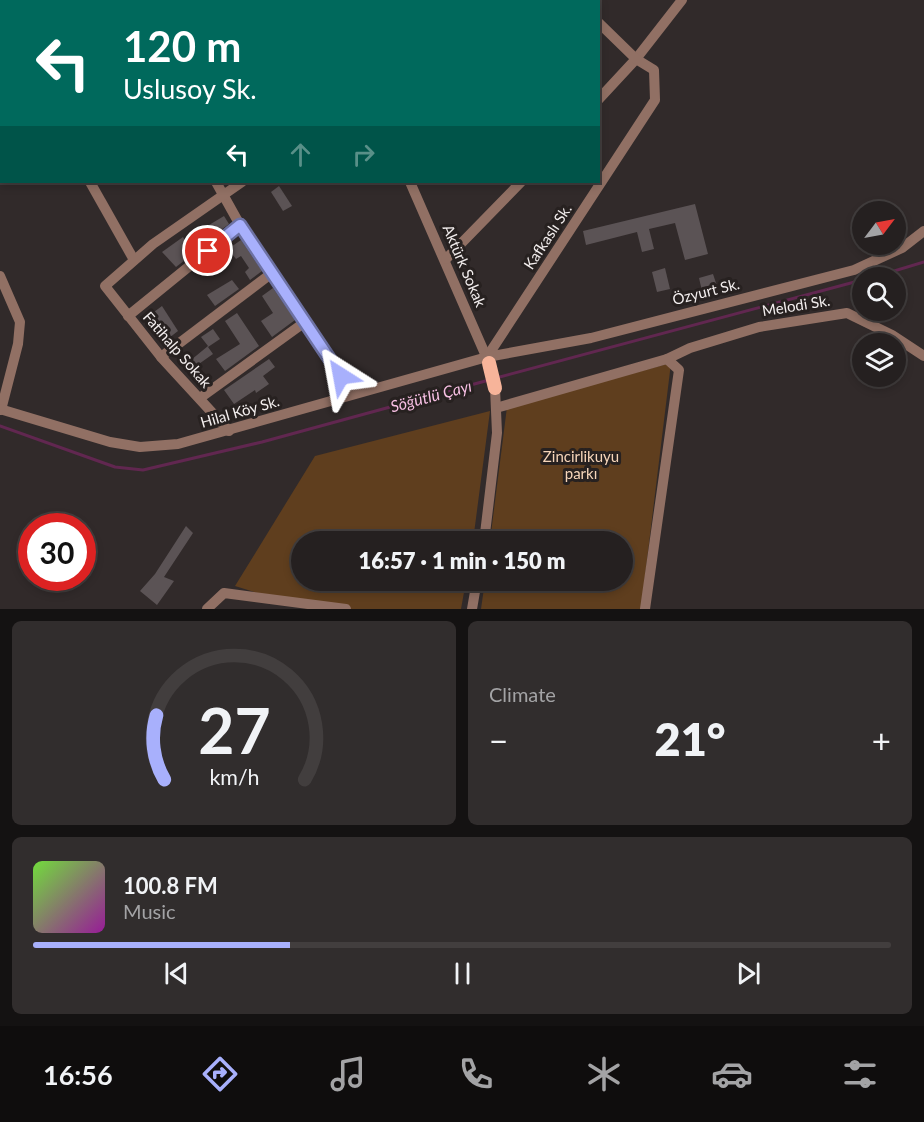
<!DOCTYPE html>
<meta charset="utf-8">
<style>
body{margin:0;font-family:Lato,sans-serif;background:#312d2d;color:#f1f3f6;height:100vh;display:flex;flex-direction:column;font-size:22px;white-space:nowrap}
*{box-sizing:border-box;margin:0}
p{font-size:20px;color:#a3a3a5}
.icon{flex:none;width:33px;height:33px;fill:none;stroke:currentColor;stroke-width:2;stroke-linecap:round;stroke-linejoin:round}
.map{position:relative;height:609px;overflow:hidden}
.side{display:flex;flex-direction:column;gap:12px;padding:12px;background:#141212;flex:1}
.side>*{flex:none}
.top-card{position:absolute;left:0px;top:0px;width:600px;height:183px;box-shadow:0 3px 9px #0003,0 0 0 2px #423e3e;background:#00695c;color:#fff;overflow:hidden}
.needle{width:39px;rotate:58deg}
.fabs{position:absolute;left:852px;top:201px;display:grid;gap:12px}
.fabs a{display:grid;place-items:center;width:54px;height:54px;border-radius:50%;background:#252020;box-shadow:0 3px 9px #0003,0 0 0 2px #423e3e;font-size:30px}
.speed{position:absolute;left:18px;top:513px;display:flex;gap:12px;font-size:30px;font-weight:700;text-align:center}
.speed>*{display:grid;place-content:center;width:78px;height:78px;border-radius:50%;background:#252020;box-shadow:0 3px 9px #0003,0 0 0 2px #423e3e;line-height:1}
.speed .limit{border:9px solid #d22;background:#fff;color:#111}
.pin{position:absolute;display:grid;place-items:center;width:51px;height:51px;color:#fff;margin:-26px;border:3px solid #fff;border-radius:50%;box-shadow:0 2px 6px #0007}
.me{position:absolute;width:66px;margin:-33px;rotate:326deg;stroke-linejoin:round;filter:drop-shadow(0 0 4px #0008)}
.turn{display:flex;align-items:center;gap:21px;height:126px;padding:0 24px;font-size:27px}
.turn .icon{width:78px;height:78px;stroke-width:2.5}
.turn b{display:block;font-size:42px;line-height:51px}
.lanes{display:flex;align-items:center;height:57px;padding:0 24px;background:#0003;justify-content:center;gap:30px;direction:ltr}
.lanes .off{opacity:.35}
.big{font-size:45px;font-weight:800;line-height:1.1}
.side .widget{flex:1;display:flex;flex-direction:column;justify-content:center;gap:9px;min-width:0;padding:0 21px;border-radius:9px;background:#312d2d}
.side .dial{align-items:center;gap:0}
.dial svg{height:156px;overflow:visible;fill:none;stroke:#423e3e;stroke-width:7;stroke-linecap:round;text-anchor:middle}
.dial text{fill:#f1f3f6;stroke:none}
.song{display:flex;align-items:center;gap:18px}
.cover{width:72px;height:72px;border-radius:9px;background:linear-gradient(135deg,hsl(100 70% 55%),hsl(300 70% 35%))}
.played{height:6px;border-radius:3px;background:linear-gradient(90deg,#a8b0fc 30%,#423e3e 30%)}
.keys{display:flex;justify-content:space-around;direction:ltr}
.heat{display:flex;justify-content:space-between;align-items:center;font-size:33px;direction:ltr}
.side .tiles{flex:1;display:grid;gap:12px;grid-template-columns:1fr 1fr}
.widget:last-child{grid-column:span 2}
.trip{position:absolute;left:291px;top:531px;width:342px;height:60px;border-radius:30px;background:#252020;box-shadow:0 3px 9px #0003,0 0 0 2px #423e3e;font-weight:800;line-height:60px;text-align:center}
.tab-bar{display:flex;height:96px;justify-content:space-around;align-items:center;background:#0f0d0d;color:#a3a3a5}
.tab-bar .icon{width:42px;height:42px}
.tab-bar .active{color:#a8b0fc}
.tab-bar b{font-size:27px;color:#f1f3f6}
.map>svg:first-child{display:block}
</style>
<div class="map">
<svg width="924" height="609" viewBox="0 0 924 609">
<rect width="100%" height="100%" fill="#312a2a"/>
<!-- green -->
<g fill="#5f3e1e">
<path d="M671 363 641 609H481L485 581 622 580V542L490 541 507 407Z"/>
<path d="M490 411 473 541 302 542V580L466 581 461 609H308L235 586 315 456Z"/>
</g>
<g fill="none" stroke-linecap="round" stroke-linejoin="round">
<!-- stream -->
<g stroke="#612750" stroke-width="3">
<path d="M871 278 924 262"/>
<path d="M496 378 862 280"/>
<path d="M0 426 115 467 143 470 262 442 489 380"/>
</g>
</g>
<!-- building -->
<g fill="#5b5355">
<path d="M279 186 292 206 283 211 271 192Z"/>
<path d="M695 204 708 254 685 260 675 223 649 229 654 249 642 252 637 232 586 245 583 231Z"/>
<path d="M224 216 229 224 206 241 199 231Z"/>
<path d="M183 237 194 253 176 267 162 252Z"/>
<path d="M241 240 262 271 250 280 245 272 249 268 241 256 236 259 228 249Z"/>
<path d="M665 268 670 289 657 292 652 272Z"/>
<path d="M713 274 717 286 702 291 699 278Z"/>
<path d="M232 280 239 289 215 306 207 295Z"/>
<path d="M273 288 295 320 272 337 261 321 273 313 262 296Z"/>
<path d="M162 306 178 331 165 341 150 315Z"/>
<path d="M237 313 259 346 225 371 216 359 240 344 225 321Z"/>
<path d="M213 329 220 339 208 347 213 354 189 371 185 365 208 346 201 337Z"/>
<path d="M269 359 275 367 263 376 269 384 256 393 255 390 234 404 224 390Z"/>
<path d="M186 526 193 533 164 577 174 581 157 605 140 591 155 574Z"/>
</g>
<g fill="none" stroke-linecap="round" stroke-linejoin="round">
<!-- minor -->
<g stroke="#917064" stroke-width="10">
<path d="M334 0V2"/>
<path d="M438 0 439 2"/>
<path d="M576 0 578 2"/>
<path d="M108 2 111 0"/>
<path d="M172 2 175 0"/>
<path d="M421 2 424 0"/>
<path d="M0 57 2 56"/>
<path d="M598 100 636 59 682 0"/>
<path d="M90 182 134 260"/>
<path d="M216 182 240 225 353 393"/>
<path d="M410 182 489 363"/>
<path d="M446 259 521 182"/>
<path d="M0 276 20 322 18 344 1 410"/>
<path d="M128 316 240 225"/>
<path d="M161 357 272 273"/>
<path d="M487 357 655 100 654 70 636 59 598 22"/>
<path d="M667 359 690 348 759 327 847 313 892 335 924 356"/>
<path d="M200 398 305 322"/>
<path d="M496 408 667 359 679 370 645 609"/>
<path d="M0 409 110 442 140 447 178 444 487 357 591 338 854 270 902 248 924 231"/>
<path d="M229 431 161 357 105 286 153 244 242 182"/>
<path d="M484 542 497 433 495 388"/>
<path d="M207 609 224 593 346 609"/>
<path d="M472 609 477 580"/>
</g>
<!-- major -->
<path stroke="#f7b49a" stroke-width="14" d="M489 363 495 388"/>
</g>
<g fill="none" stroke-linecap="round" stroke-linejoin="round">
<!-- route casing -->
<g stroke="#6d72a4" stroke-width="15">
<path id="route" d="M208 251 240 225 341 376"/>
</g>
<!-- route -->
<use href="#route" stroke="#a8b0fc" stroke-width="10"/>
</g>
<g text-anchor="middle" stroke-width="6" stroke-linejoin="round" paint-order="stroke">
<!-- street labels -->
<g font-size="15" fill="#f3eeee" stroke="#272120">
<text transform="translate(548 237) rotate(-57)" y="5">Kafkaslı Sk.</text>
<text transform="translate(464 266) rotate(67)" y="5">Aktürk Sokak</text>
<text transform="translate(706 292) rotate(-14)" y="5">Özyurt Sk.</text>
<text transform="translate(796 306) rotate(-9)" y="5">Melodi Sk.</text>
<text transform="translate(177 350) rotate(49)" y="5">Fatihalp Sokak</text>
<text transform="translate(240 412) rotate(-16)" y="5">Hilal Köy Sk.</text>
</g>
<!-- park labels -->
<g font-size="15" fill="#f6d5b9" stroke="#272120">
<text x="581" y="462">Zincirlikuyu<tspan x="581" dy="17">parkı</tspan></text>
</g>
<!-- water labels -->
<g font-size="16" font-style="italic" fill="#f7bfe3" stroke="#272120">
<text transform="translate(431 396) rotate(-15)" y="6">Söğütlü Çayı</text>
</g>
</g>
</svg>
<div class="fabs">
<a><svg class="needle" viewBox="-14 -14 28 28"><path d="M0-13l5 13h-10z" fill="#e53935"/><path d="M0 13l5-13h-10z" fill="#a3a3a5"/></svg></a>
<a><svg class="icon" aria-label="search" viewBox="0 0 24 24"><circle cx="10" cy="10" r="6"/><path d="M15 15l6 6"/></svg></a>
<a><svg class="icon" aria-label="layers" viewBox="0 0 24 24"><path d="M12 4l9 5-9 5-9-5zM3 14l9 5 9-5"/></svg></a>
</div>
<div class="speed"><div class="limit">30</div></div>
<div class="pin" style="left:208px;top:251px;background:#d93025"><svg class="icon" aria-label="arrive" viewBox="0 0 24 24"><path d="M6 21V4h12l-3 4 3 4H6"/></svg></div>
<svg class="me" style="left:341px;top:376px" viewBox="-20 -20 40 40"><path d="M0-17L14 15 0 8-14 15z" fill="#a8b0fc" stroke="#fff" stroke-width="4"/></svg>
<div class="trip">16:57 · 1 min · 150 m</div>
<div class="top-card">
<div class="turn"><svg class="icon" aria-label="left" viewBox="0 0 24 24"><path d="M17 20v-9H6M10 6l-5 5 5 5"/></svg><div><b>120 m</b>Uslusoy Sk.</div></div>
<div class="lanes"><svg class="icon" aria-label="left" viewBox="0 0 24 24"><path d="M17 20v-9H6M10 6l-5 5 5 5"/></svg><svg class="icon off" aria-label="ahead" viewBox="0 0 24 24"><path d="M12 20V5M6 11l6-6 6 6"/></svg><svg class="icon off" aria-label="right" viewBox="0 0 24 24"><path d="M7 20v-9h11M14 6l5 5-5 5"/></svg></div>
</div>
</div>
<section class="side">
<div class="tiles">
<div class="widget dial"><svg viewBox="0 0 100 80">
<path d="M14 69A42 42 0 1 1 86 69"/>
<path d="M14 69A42 42 0 0 1 10 36" stroke="#a8b0fc"/>
<text x="50" y="56" font-size="32" font-weight="700">27</text>
<text x="50" y="72" font-size="11">km/h</text>
</svg></div>
<div class="widget"><p>Climate</p>
<div class="heat"><a>−</a><b class="big">21°</b><a>+</a></div>
</div>
<div class="widget">
<div class="song"><i class="cover"></i><div><b>100.8 FM</b><p>Music</p></div></div>
<div class="played"></div>
<div class="keys"><svg class="icon" aria-label="previous" viewBox="0 0 24 24"><path d="M18 5L8 12l10 7zM5 5v14"/></svg><svg class="icon" aria-label="pause" viewBox="0 0 24 24"><path d="M8 5v14M16 5v14"/></svg><svg class="icon" aria-label="next" viewBox="0 0 24 24"><path d="M6 5l10 7-10 7zM19 5v14"/></svg></div>
</div>
</div>
</section>
<nav class="tab-bar">
<b>16:56</b>
<svg class="icon active" aria-label="directions" viewBox="0 0 24 24"><path d="M12 3l9 9-9 9-9-9zM9 14v-3h6M13 9l2 2-2 2"/></svg>
<svg class="icon" aria-label="music" viewBox="0 0 24 24"><path d="M9 18V5l10-2v13"/><circle cx="6" cy="18" r="3"/><circle cx="16" cy="16" r="3"/></svg>
<svg class="icon" aria-label="phone" viewBox="0 0 24 24"><path d="M5 4h4l2 5-3 2q2 4 5 5l2-3 5 2v4C11 20 4 13 5 4z"/></svg>
<svg class="icon" aria-label="climate" viewBox="0 0 24 24"><path d="M12 3v18M4 7l16 10M4 17L20 7"/></svg>
<svg class="icon" aria-label="car" viewBox="0 0 24 24"><path d="M5 17H2v-5l4-1 3-4h7l3 4 3 1v5h-3M9 17h6M6 11h13"/><circle cx="7" cy="17" r="2"/><circle cx="17" cy="17" r="2"/></svg>
<svg class="icon" aria-label="filters" viewBox="0 0 24 24"><path d="M4 7h16M4 17h16"/><circle cx="9" cy="7" r="2"/><circle cx="15" cy="17" r="2"/></svg>
</nav>
